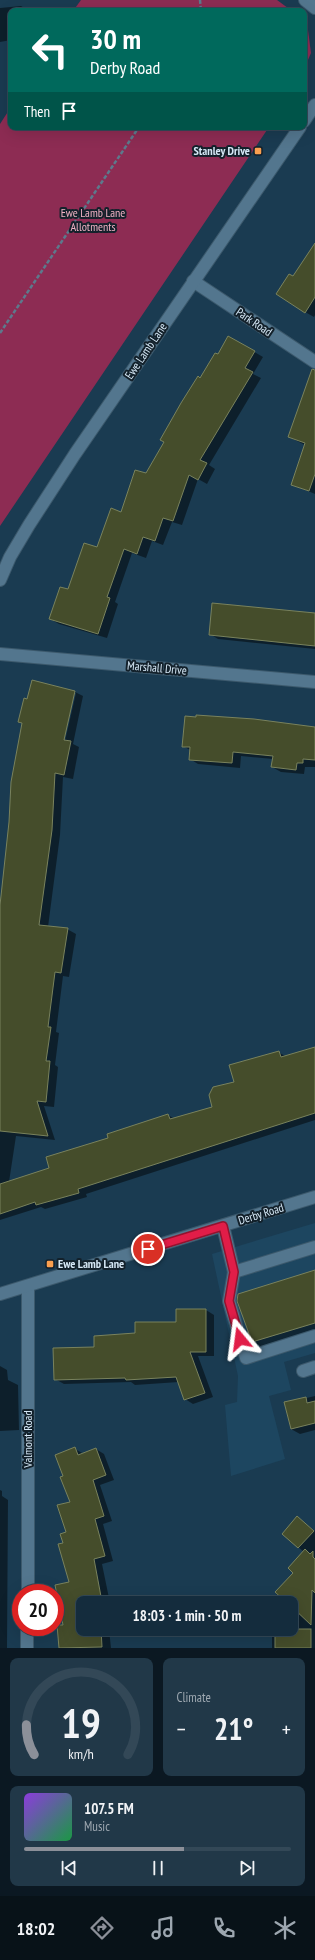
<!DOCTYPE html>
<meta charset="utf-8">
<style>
body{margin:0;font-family:"PT Sans Narrow",sans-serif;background:#213848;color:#f1f3f6;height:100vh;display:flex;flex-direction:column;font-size:15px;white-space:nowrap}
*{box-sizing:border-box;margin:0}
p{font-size:13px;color:#9da7b0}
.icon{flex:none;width:22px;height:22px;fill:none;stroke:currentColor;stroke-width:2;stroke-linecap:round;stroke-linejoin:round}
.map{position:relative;height:1648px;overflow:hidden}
.drawer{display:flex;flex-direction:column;gap:10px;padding:10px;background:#0b1822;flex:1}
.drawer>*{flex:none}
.banner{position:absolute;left:8px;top:8px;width:299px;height:122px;border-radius:8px;box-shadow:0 4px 16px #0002,0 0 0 1px #334857;background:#00695c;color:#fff;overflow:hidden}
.speed{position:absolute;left:12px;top:1584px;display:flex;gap:8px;font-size:20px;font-weight:700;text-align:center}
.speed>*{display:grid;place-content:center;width:52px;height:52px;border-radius:50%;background:#142c3d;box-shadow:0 4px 16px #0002,0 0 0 1px #334857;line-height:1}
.speed .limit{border:6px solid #d22;background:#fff;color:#111}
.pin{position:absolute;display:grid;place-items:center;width:34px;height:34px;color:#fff;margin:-17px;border:2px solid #fff;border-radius:50%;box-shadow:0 1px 4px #0007}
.me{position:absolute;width:44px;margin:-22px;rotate:344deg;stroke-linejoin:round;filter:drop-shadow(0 0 3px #0008)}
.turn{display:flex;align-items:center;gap:14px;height:84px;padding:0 16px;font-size:18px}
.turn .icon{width:52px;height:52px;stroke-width:2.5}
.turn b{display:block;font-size:28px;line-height:34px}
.then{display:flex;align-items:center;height:38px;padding:0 16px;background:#0003;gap:8px;font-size:15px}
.big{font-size:30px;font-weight:700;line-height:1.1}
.drawer .tile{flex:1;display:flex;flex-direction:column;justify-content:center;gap:6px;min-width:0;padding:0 14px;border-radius:8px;background:#213848}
.drawer .dial{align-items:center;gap:0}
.dial svg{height:104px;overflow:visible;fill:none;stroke:#334857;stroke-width:7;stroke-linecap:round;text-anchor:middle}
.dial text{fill:#f1f3f6;stroke:none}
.song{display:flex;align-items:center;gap:12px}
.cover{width:48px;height:48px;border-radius:6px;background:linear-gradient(135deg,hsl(270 70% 55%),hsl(140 70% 35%))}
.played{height:4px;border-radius:2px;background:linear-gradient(90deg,#8c9099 60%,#334857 60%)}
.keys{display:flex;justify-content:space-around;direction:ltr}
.heat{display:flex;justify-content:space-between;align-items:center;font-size:22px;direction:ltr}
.drawer .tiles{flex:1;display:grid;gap:10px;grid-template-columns:1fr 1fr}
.tile:last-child{grid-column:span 2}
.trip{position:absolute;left:76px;top:1596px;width:222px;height:40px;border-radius:8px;background:#142c3d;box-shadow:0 4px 16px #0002,0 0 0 1px #334857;font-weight:700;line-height:40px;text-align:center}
.tab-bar{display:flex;height:64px;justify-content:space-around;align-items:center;background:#081218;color:#9da7b0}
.tab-bar .icon{width:28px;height:28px}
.tab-bar .active{color:#8c9099}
.tab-bar b{font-size:18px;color:#f1f3f6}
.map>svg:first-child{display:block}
</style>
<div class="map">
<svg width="315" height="1648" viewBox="0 0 315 1648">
<rect width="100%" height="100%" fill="#1a3b51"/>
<!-- built -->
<path fill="#1d4660" d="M315 1223V1353L284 1362 291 1390 269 1396 285 1459 231 1476 225 1405 237 1402 238 1376 212 1254Z"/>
<!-- green -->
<g fill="#8d2c53">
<path d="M81 0H277L292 11H73Z"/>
<path d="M304 25 308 30 311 53 304 69Z"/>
<path d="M11 107V127H269L0 526V124Z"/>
</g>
<!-- shadow -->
<g fill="#0007" fill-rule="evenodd">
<path d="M21 6 29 11H11V40L0 42V8Z"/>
<path d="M315 245V315L314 317 305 312 294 277Z"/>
<path d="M228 337 263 357 253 374 261 378 209 465 215 469 207 484 198 479 182 525 172 522 163 545 152 541 146 558 132 553 115 602 118 604 107 638 59 624 50 619 146 475 200 379 218 355Z"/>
<path d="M315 396V494L292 484 305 445 289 437Z"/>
<path d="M315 614V649L218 639 210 634Z"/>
<path d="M32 682 75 692 83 696 73 744 79 747 73 779 63 777 60 835 48 927 67 929 76 934 69 977 63 976 56 1032 59 1033 55 1065 58 1067 54 1107 44 1106 55 1140 16 1136 9 1182 50 1169 109 1139 168 1115 175 1119 214 1107 235 1082 278 1052 287 1057 315 1048V1120L86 1194 87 1197 45 1209 41 1207 0 1220V901H2L28 700ZM74 693H76L64 745H62Z"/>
<path d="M309 726 315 727V767H305L304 774 281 772 272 767 273 759 241 756 240 768 198 764 190 759V750L183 746 307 728Z"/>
<path d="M315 1272V1332L264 1348 253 1342Z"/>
<path d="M206 1310 214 1315V1356H198L213 1397 193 1404 185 1399 179 1382 135 1385 131 1382 64 1384 55 1379 95 1348 177 1323Z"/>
<path d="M0 1366 7 1370 8 1380 18 1385 19 1430 0 1431Z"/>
<path d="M315 1396V1430L300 1434 291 1429 285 1403Z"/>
<path d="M75 1449 84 1454 96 1449 104 1454 114 1480 100 1485 112 1521 103 1524 113 1561 102 1564 110 1603H83V1629H109L111 1648H60L58 1626H64L70 1583 64 1544 71 1502 64 1477Z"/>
<path d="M0 1490 2 1491V1496L8 1500 7 1648H0Z"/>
<path d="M297 1518 315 1531V1648H272V1632H276V1629H291V1603H276L277 1591 294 1572 304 1552 283 1534Z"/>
</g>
<!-- building -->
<g fill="#454d2b" stroke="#79825d">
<path d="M315 243V297L305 313 276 294 289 274 293 276Z"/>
<path d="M228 336 255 351 245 368 253 372 200 460 207 463 198 480 189 475 173 521 163 518 155 541 143 537 137 554 124 549 107 597 110 598 98 634 49 619 60 587 68 589 84 543 97 547 111 508 121 512 135 470 146 473 164 442 160 440 181 403 198 376 200 378 215 353 218 354Z"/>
<path d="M312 369 315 370V474L309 491 291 485 305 443 288 437Z"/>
<path d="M212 603 315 613V646L209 635Z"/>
<path d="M32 680 75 691 64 740 71 741 64 775 55 773 52 830 39 925 68 928 61 973 55 972 48 1027H51L46 1061H50L46 1102 37 1101 48 1136 0 1131V905L9 822 11 782 22 723 18 722 24 698 27 699Z"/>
<path d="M196 715 254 719 315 727V760L303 759V763H297L296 770 271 767 273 756 233 752 232 763 189 760 190 747H182L185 716 196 717Z"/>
<path d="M315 1047V1113L78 1189 79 1193 36 1205 35 1202 0 1214V1184L49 1168 46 1157 108 1138 107 1134 168 1114 170 1119 212 1107 209 1095 213 1087 234 1082 229 1065 279 1051 281 1057Z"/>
<path d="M315 1270V1323L252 1342 237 1301 238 1294Z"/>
<path d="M176 1309H206V1352H190L205 1393 184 1400 176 1377 126 1380 125 1378 54 1380 53 1348 94 1347V1336L135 1333V1322H176Z"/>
<path d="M306 1397 307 1403 315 1401V1423L291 1429 284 1402Z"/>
<path d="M75 1447 78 1455 96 1448 106 1475 93 1480 104 1516 95 1519 105 1556 94 1559 102 1602 83 1603V1629H101L102 1647 59 1648 57 1625H63L55 1585 69 1582 58 1544 63 1543 60 1534 66 1532 57 1505 70 1502 60 1477 63 1476 55 1455Z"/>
<path d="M297 1516 314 1531 298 1548 282 1534Z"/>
<path d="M305 1549 310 1554 313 1551V1557L315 1559V1593L312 1590 311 1625 291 1606V1603H287L275 1592 293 1573 288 1568Z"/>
<rect x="275" y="1629" width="36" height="19"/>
</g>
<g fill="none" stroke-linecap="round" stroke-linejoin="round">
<!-- lane casing -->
<g stroke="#3c596c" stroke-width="14">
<g id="lane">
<path d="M223 1226 234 1272 315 1247"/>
<path d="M234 1272 229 1301 246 1358 315 1336"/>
<path d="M303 1371 315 1367"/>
</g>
</g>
<!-- street casing -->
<g stroke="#3c596c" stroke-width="14">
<g id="street">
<path d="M305 0 315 8"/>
<path d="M193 281 315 362"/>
<path d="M0 654 315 682"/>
<path d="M28 1593V1286"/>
<path d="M27 1648V1627"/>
</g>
</g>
<!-- secondary casing -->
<g stroke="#3c596c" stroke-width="14">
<g id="secondary">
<path d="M304 121 315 105"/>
<path d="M0 580 10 557 29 525 75 454 300 127"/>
<path d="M0 1294 315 1197"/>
</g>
</g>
<!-- path -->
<g stroke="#5d798c" stroke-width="2.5" stroke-dasharray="4 2" stroke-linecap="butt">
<path d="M200 0 201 11"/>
<path d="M0 333 139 127"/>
</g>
<!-- lane -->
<use href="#lane" stroke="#53768e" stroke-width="12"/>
<!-- street -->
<use href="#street" stroke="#53768e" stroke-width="12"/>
<!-- secondary -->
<use href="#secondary" stroke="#53768e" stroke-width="12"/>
</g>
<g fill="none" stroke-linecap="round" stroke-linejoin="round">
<!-- route casing -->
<g stroke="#92132f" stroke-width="10">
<path id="route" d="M148 1249 223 1226 234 1272 229 1301 240 1339"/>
</g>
<!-- route -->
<use href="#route" stroke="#e11d48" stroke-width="7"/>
</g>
<!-- markers -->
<g fill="#fa9f4f" stroke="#13212b" stroke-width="1.5">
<rect x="254" y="147" width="8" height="8" rx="2"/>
<rect x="46" y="1260" width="8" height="8" rx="2"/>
</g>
<g text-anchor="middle" stroke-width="4" stroke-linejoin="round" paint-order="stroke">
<!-- poi labels -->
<g font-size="12" font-weight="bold" fill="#d6e8f6" stroke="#13212b" text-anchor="end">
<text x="250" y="155">Stanley Drive</text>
<text x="58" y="1268" text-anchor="start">Ewe Lamb Lane</text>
</g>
<!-- park labels -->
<g font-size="12" fill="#f0b1c4" stroke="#13212b">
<text x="93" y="217">Ewe Lamb Lane<tspan x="93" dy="14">Allotments</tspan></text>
</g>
<!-- street labels -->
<g font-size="12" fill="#d6e8f6" stroke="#13212b">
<text transform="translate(254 322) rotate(34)" y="4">Park Road</text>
<text transform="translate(146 351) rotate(-56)" y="4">Ewe Lamb Lane</text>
<text transform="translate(157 668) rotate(5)" y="4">Marshall Drive</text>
<text transform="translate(261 1214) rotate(-17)" y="4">Derby Road</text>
<text transform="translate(28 1439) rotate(-90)" y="4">Valmont Road</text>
</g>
</g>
</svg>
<div class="speed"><div class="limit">20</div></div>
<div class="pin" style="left:148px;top:1249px;background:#d93025"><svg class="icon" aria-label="arrive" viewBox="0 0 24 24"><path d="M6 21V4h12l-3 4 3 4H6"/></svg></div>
<svg class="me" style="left:240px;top:1339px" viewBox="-20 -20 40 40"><path d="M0-17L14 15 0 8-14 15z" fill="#e11d48" stroke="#fff" stroke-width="4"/></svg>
<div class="trip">18:03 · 1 min · 50 m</div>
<div class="banner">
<div class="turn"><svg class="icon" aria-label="left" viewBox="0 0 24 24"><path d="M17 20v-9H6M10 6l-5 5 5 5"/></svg><div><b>30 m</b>Derby Road</div></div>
<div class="then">Then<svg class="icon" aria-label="arrive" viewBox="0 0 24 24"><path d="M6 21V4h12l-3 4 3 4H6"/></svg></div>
</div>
</div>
<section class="drawer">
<div class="tiles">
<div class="tile dial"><svg viewBox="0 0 100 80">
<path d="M14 69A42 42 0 1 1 86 69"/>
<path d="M14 69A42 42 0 0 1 8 46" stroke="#8c9099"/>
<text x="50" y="56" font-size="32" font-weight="700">19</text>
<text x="50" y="72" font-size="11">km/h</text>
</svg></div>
<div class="tile"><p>Climate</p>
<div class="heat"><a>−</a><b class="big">21°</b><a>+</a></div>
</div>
<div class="tile">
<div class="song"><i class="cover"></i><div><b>107.5 FM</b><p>Music</p></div></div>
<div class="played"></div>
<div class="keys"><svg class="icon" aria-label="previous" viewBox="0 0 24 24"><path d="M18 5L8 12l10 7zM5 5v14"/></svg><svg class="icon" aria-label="pause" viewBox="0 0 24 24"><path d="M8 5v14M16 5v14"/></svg><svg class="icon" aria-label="next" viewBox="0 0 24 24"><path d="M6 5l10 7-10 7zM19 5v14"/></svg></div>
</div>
</div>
</section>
<nav class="tab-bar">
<b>18:02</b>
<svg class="icon active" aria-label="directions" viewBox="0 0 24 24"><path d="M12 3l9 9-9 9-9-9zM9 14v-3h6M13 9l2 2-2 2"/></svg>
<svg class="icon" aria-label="music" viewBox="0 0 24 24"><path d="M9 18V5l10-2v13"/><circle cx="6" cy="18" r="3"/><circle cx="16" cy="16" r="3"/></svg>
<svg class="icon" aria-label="phone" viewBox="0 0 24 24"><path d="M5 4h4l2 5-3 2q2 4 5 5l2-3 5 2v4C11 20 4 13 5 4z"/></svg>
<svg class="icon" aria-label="climate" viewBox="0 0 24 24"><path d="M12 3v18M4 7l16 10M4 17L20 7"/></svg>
</nav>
